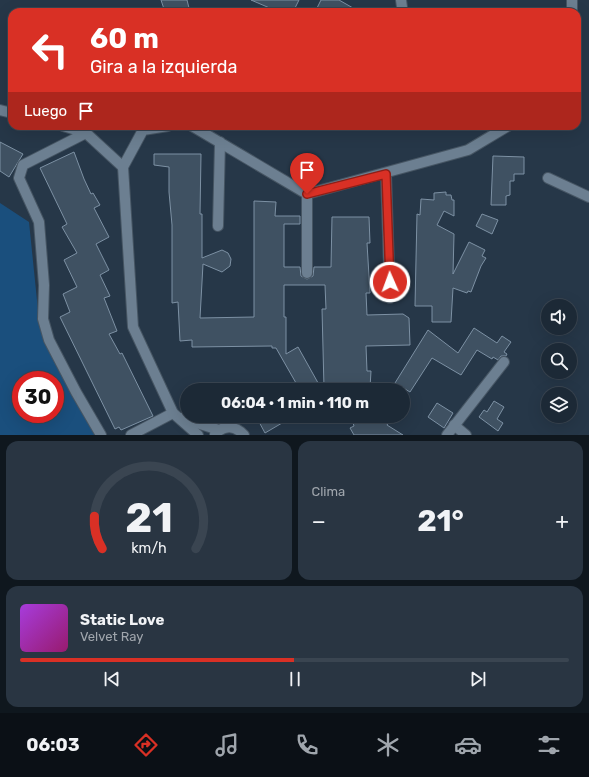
<!DOCTYPE html>
<html lang="es">
<meta charset="utf-8">
<style>
body{margin:0;font-family:Rubik,sans-serif;background:#293542;color:#f1f3f6;height:100vh;display:flex;flex-direction:column;font-size:15px;white-space:nowrap}
*{box-sizing:border-box;margin:0}
p{font-size:13px;color:#a0a6ad}
.icon{flex:none;width:22px;height:22px;fill:none;stroke:currentColor;stroke-width:2;stroke-linecap:round;stroke-linejoin:round}
.map{position:relative;height:435px;overflow:hidden}
.drawer{display:flex;flex-direction:column;gap:6px;padding:6px;background:#0f171e;flex:1}
.drawer>*{flex:none}
.top-card{position:absolute;left:8px;top:8px;width:573px;height:122px;border-radius:12px;box-shadow:0 4px 16px #0002,0 0 0 1px #3a4551;background:#d93025;color:#fff;overflow:hidden}
.fabs{position:absolute;left:541px;top:299px;display:grid;gap:8px}
.fabs a{display:grid;place-items:center;width:36px;height:36px;border-radius:50%;background:#1c2936;box-shadow:0 4px 16px #0002,0 0 0 1px #3a4551;font-size:20px}
.speed{position:absolute;left:12px;top:371px;display:flex;gap:8px;font-size:20px;font-weight:700;text-align:center}
.speed>*{display:grid;place-content:center;width:52px;height:52px;border-radius:50%;background:#1c2936;box-shadow:0 4px 16px #0002,0 0 0 1px #3a4551;line-height:1}
.speed .limit{border:6px solid #d22;background:#fff;color:#111}
.pin{position:absolute;display:grid;place-items:center;width:34px;height:34px;color:#fff;margin:-41px -17px;border-radius:50% 50% 50% 0;rotate:-45deg;box-shadow:0 0 4px #0007}
.pin .icon{rotate:45deg}
.me{position:absolute;width:44px;margin:-22px;rotate:358deg;stroke-linejoin:round;filter:drop-shadow(0 0 3px #0008)}
.turn{display:flex;align-items:center;gap:14px;height:84px;padding:0 16px;font-size:18px}
.turn .icon{width:52px;height:52px;stroke-width:2.5}
.turn b{display:block;font-size:28px;line-height:34px}
.then{display:flex;align-items:center;height:38px;padding:0 16px;background:#0003;gap:8px;font-size:15px}
.big{font-size:30px;font-weight:700;line-height:1.1}
.drawer .tile{flex:1;display:flex;flex-direction:column;justify-content:center;gap:6px;min-width:0;padding:0 14px;border-radius:12px;background:#293542}
.drawer .dial{align-items:center;gap:0}
.dial svg{height:104px;overflow:visible;fill:none;stroke:#3a4551;stroke-width:7;stroke-linecap:round;text-anchor:middle}
.dial text{fill:#f1f3f6;stroke:none}
.song{display:flex;align-items:center;gap:12px}
.cover{width:48px;height:48px;border-radius:6px;background:linear-gradient(135deg,hsl(280 70% 55%),hsl(320 70% 35%))}
.played{height:4px;border-radius:2px;background:linear-gradient(90deg,#d93025 50%,#3a4551 50%)}
.keys{display:flex;justify-content:space-around;direction:ltr}
.heat{display:flex;justify-content:space-between;align-items:center;font-size:22px;direction:ltr}
.drawer .tiles{flex:1;display:grid;gap:6px;grid-template-columns:1fr 1fr}
.tile:last-child{grid-column:span 2}
.trip{position:absolute;left:180px;top:383px;width:230px;height:40px;border-radius:20px;background:#1c2936;box-shadow:0 4px 16px #0002,0 0 0 1px #3a4551;font-weight:700;line-height:40px;text-align:center}
.tabs{display:flex;height:64px;justify-content:space-around;align-items:center;background:#0b1016;color:#a0a6ad}
.tabs .icon{width:28px;height:28px}
.tabs .active{color:#d93025}
.tabs b{font-size:18px;color:#f1f3f6}
.map>svg:first-child{display:block}
</style>
<div class="map">
<svg width="589" height="435" viewBox="0 0 589 435">
<rect width="100%" height="100%" fill="#263748"/>
<!-- green -->
<path fill="#1a4f7d" fill-rule="evenodd" d="M0 203 29 222 39 320 98 435H0ZM21 380H55V414H21Z"/>
<!-- building -->
<g fill="#3f5162" stroke="#7d91a4">
<path d="M161 0H187L190 12H165Z"/>
<path d="M251 0H299L293 12H279Z"/>
<path d="M321 0H339L360 12H315Z"/>
<path d="M0 142 23 154 9 177 0 171Z"/>
<path d="M74 152 84 179 91 194 93 193 100 205 94 208 109 237 96 244 109 270 100 275 110 296 104 298 117 331 109 334 120 354 122 353 153 416 121 430 119 427 115 429 60 317 70 312 63 294 77 287 64 260 77 253 62 227 67 224 40 168Z"/>
<path d="M154 154H201L200 214H202V258L222 250 228 253 231 259 230 266 222 272 203 264 200 318 254 317V201L276 202 275 216H300V224H284V267H300L301 276 307 279 313 276 314 267H331L332 217H369L370 243H367L370 293H366L367 315 403 314 409 318 410 345 366 346 367 371H371L370 388H324L322 309H326L325 285H284V317H286V354L298 347 322 390H300L276 348H272V346L192 347V340L180 341 178 302 172 303V225L169 192V167L154 165Z"/>
<path d="M493 156 524 157V174H514V181H510V195L506 196V205H491Z"/>
<path d="M446 192V195H451L452 200H454V216L444 211 437 225 454 234 453 274 469 242 485 250 482 256 486 258 481 266 471 292 468 291 467 293 453 288 451 322H432V306H415L417 214 420 215 421 199 434 200V193Z"/>
<path d="M482 214 498 220 492 234 476 226Z"/>
<path d="M474 328 497 343 502 336 511 342 504 352 507 354 506 356H501L498 360 493 357 492 359 477 350 461 375 432 358 410 392 395 383 428 330 458 353Z"/>
<path d="M494 401 504 407 497 419 503 423 498 431 479 417 484 410 487 412Z"/>
<path d="M437 403 453 413 444 428 428 417Z"/>
<path d="M265 416H294L265 433 258 420Z"/>
<path d="M370 416H393L387 425 403 435H354L350 428 354 426 353 423 361 418 365 424Z"/>
</g>
<g fill="none" stroke-linecap="round" stroke-linejoin="round">
<!-- minor casing -->
<g stroke="#465563" stroke-width="12">
<g id="minor">
<path d="M401 0 402 7"/>
<path d="M572 12V0"/>
<path d="M0 110 12 113"/>
<path d="M63 126 86 133 123 167"/>
<path d="M168 126 143 130 123 167 133 327 173 413 198 435"/>
<path d="M192 126 307 194 468 150 508 126"/>
<path d="M86 133 23 165 19 178 39 222 44 285 43 319 49 340 76 392 101 435"/>
<path d="M386 174 390 298"/>
<path d="M548 178 589 197"/>
<path d="M218 226 220 142"/>
<path d="M307 273V194"/>
<path d="M181 418 219 430"/>
<path d="M454 425 466 435"/>
<path d="M215 434C224 425 235 425 244 435"/>
<path d="M131 435 173 413"/>
<path d="M447 435 504 362"/>
</g>
</g>
<!-- minor -->
<use href="#minor" stroke="#6c7f91" stroke-width="10"/>
</g>
<g fill="none" stroke-linecap="round" stroke-linejoin="round">
<!-- route casing -->
<g stroke="#8d1f18" stroke-width="10">
<path id="route" d="M307 194 386 174 390 282"/>
</g>
<!-- route -->
<use href="#route" stroke="#d93025" stroke-width="7"/>
</g>
</svg>
<div class="fabs">
<a><svg class="icon" aria-label="sound" viewBox="0 0 24 24"><path d="M4 9h4l5-4v14l-5-4H4zM17 9q2 3 0 6"/></svg></a>
<a><svg class="icon" aria-label="search" viewBox="0 0 24 24"><circle cx="10" cy="10" r="6"/><path d="M15 15l6 6"/></svg></a>
<a><svg class="icon" aria-label="layers" viewBox="0 0 24 24"><path d="M12 4l9 5-9 5-9-5zM3 14l9 5 9-5"/></svg></a>
</div>
<div class="speed"><div class="limit">30</div></div>
<div class="pin" style="left:307px;top:194px;background:#d93025"><svg class="icon" aria-label="arrive" viewBox="0 0 24 24"><path d="M6 21V4h12l-3 4 3 4H6"/></svg></div>
<svg class="me" style="left:390px;top:282px" viewBox="-20 -20 40 40"><circle r="17" fill="#d93025" stroke="#fff" stroke-width="3"/><path d="M0-11L8 9 0 5-8 9z" fill="#fff"/></svg>
<div class="trip">06:04 · 1 min · 110 m</div>
<div class="top-card">
<div class="turn"><svg class="icon" aria-label="left" viewBox="0 0 24 24"><path d="M17 20v-9H6M10 6l-5 5 5 5"/></svg><div><b>60 m</b>Gira a la izquierda</div></div>
<div class="then">Luego<svg class="icon" aria-label="arrive" viewBox="0 0 24 24"><path d="M6 21V4h12l-3 4 3 4H6"/></svg></div>
</div>
</div>
<section class="drawer">
<div class="tiles">
<div class="tile dial"><svg viewBox="0 0 100 80">
<path d="M14 69A42 42 0 1 1 86 69"/>
<path d="M14 69A42 42 0 0 1 8 44" stroke="#d93025"/>
<text x="50" y="56" font-size="32" font-weight="700">21</text>
<text x="50" y="72" font-size="11">km/h</text>
</svg></div>
<div class="tile"><p>Clima</p>
<div class="heat"><a>−</a><b class="big">21°</b><a>+</a></div>
</div>
<div class="tile">
<div class="song"><i class="cover"></i><div><b>Static Love</b><p>Velvet Ray</p></div></div>
<div class="played"></div>
<div class="keys"><svg class="icon" aria-label="previous" viewBox="0 0 24 24"><path d="M18 5L8 12l10 7zM5 5v14"/></svg><svg class="icon" aria-label="pause" viewBox="0 0 24 24"><path d="M8 5v14M16 5v14"/></svg><svg class="icon" aria-label="next" viewBox="0 0 24 24"><path d="M6 5l10 7-10 7zM19 5v14"/></svg></div>
</div>
</div>
</section>
<nav class="tabs">
<b>06:03</b>
<svg class="icon active" aria-label="directions" viewBox="0 0 24 24"><path d="M12 3l9 9-9 9-9-9zM9 14v-3h6M13 9l2 2-2 2"/></svg>
<svg class="icon" aria-label="music" viewBox="0 0 24 24"><path d="M9 18V5l10-2v13"/><circle cx="6" cy="18" r="3"/><circle cx="16" cy="16" r="3"/></svg>
<svg class="icon" aria-label="phone" viewBox="0 0 24 24"><path d="M5 4h4l2 5-3 2q2 4 5 5l2-3 5 2v4C11 20 4 13 5 4z"/></svg>
<svg class="icon" aria-label="climate" viewBox="0 0 24 24"><path d="M12 3v18M4 7l16 10M4 17L20 7"/></svg>
<svg class="icon" aria-label="car" viewBox="0 0 24 24"><path d="M5 17H2v-5l4-1 3-4h7l3 4 3 1v5h-3M9 17h6M6 11h13"/><circle cx="7" cy="17" r="2"/><circle cx="17" cy="17" r="2"/></svg>
<svg class="icon" aria-label="filters" viewBox="0 0 24 24"><path d="M4 7h16M4 17h16"/><circle cx="9" cy="7" r="2"/><circle cx="15" cy="17" r="2"/></svg>
</nav>
